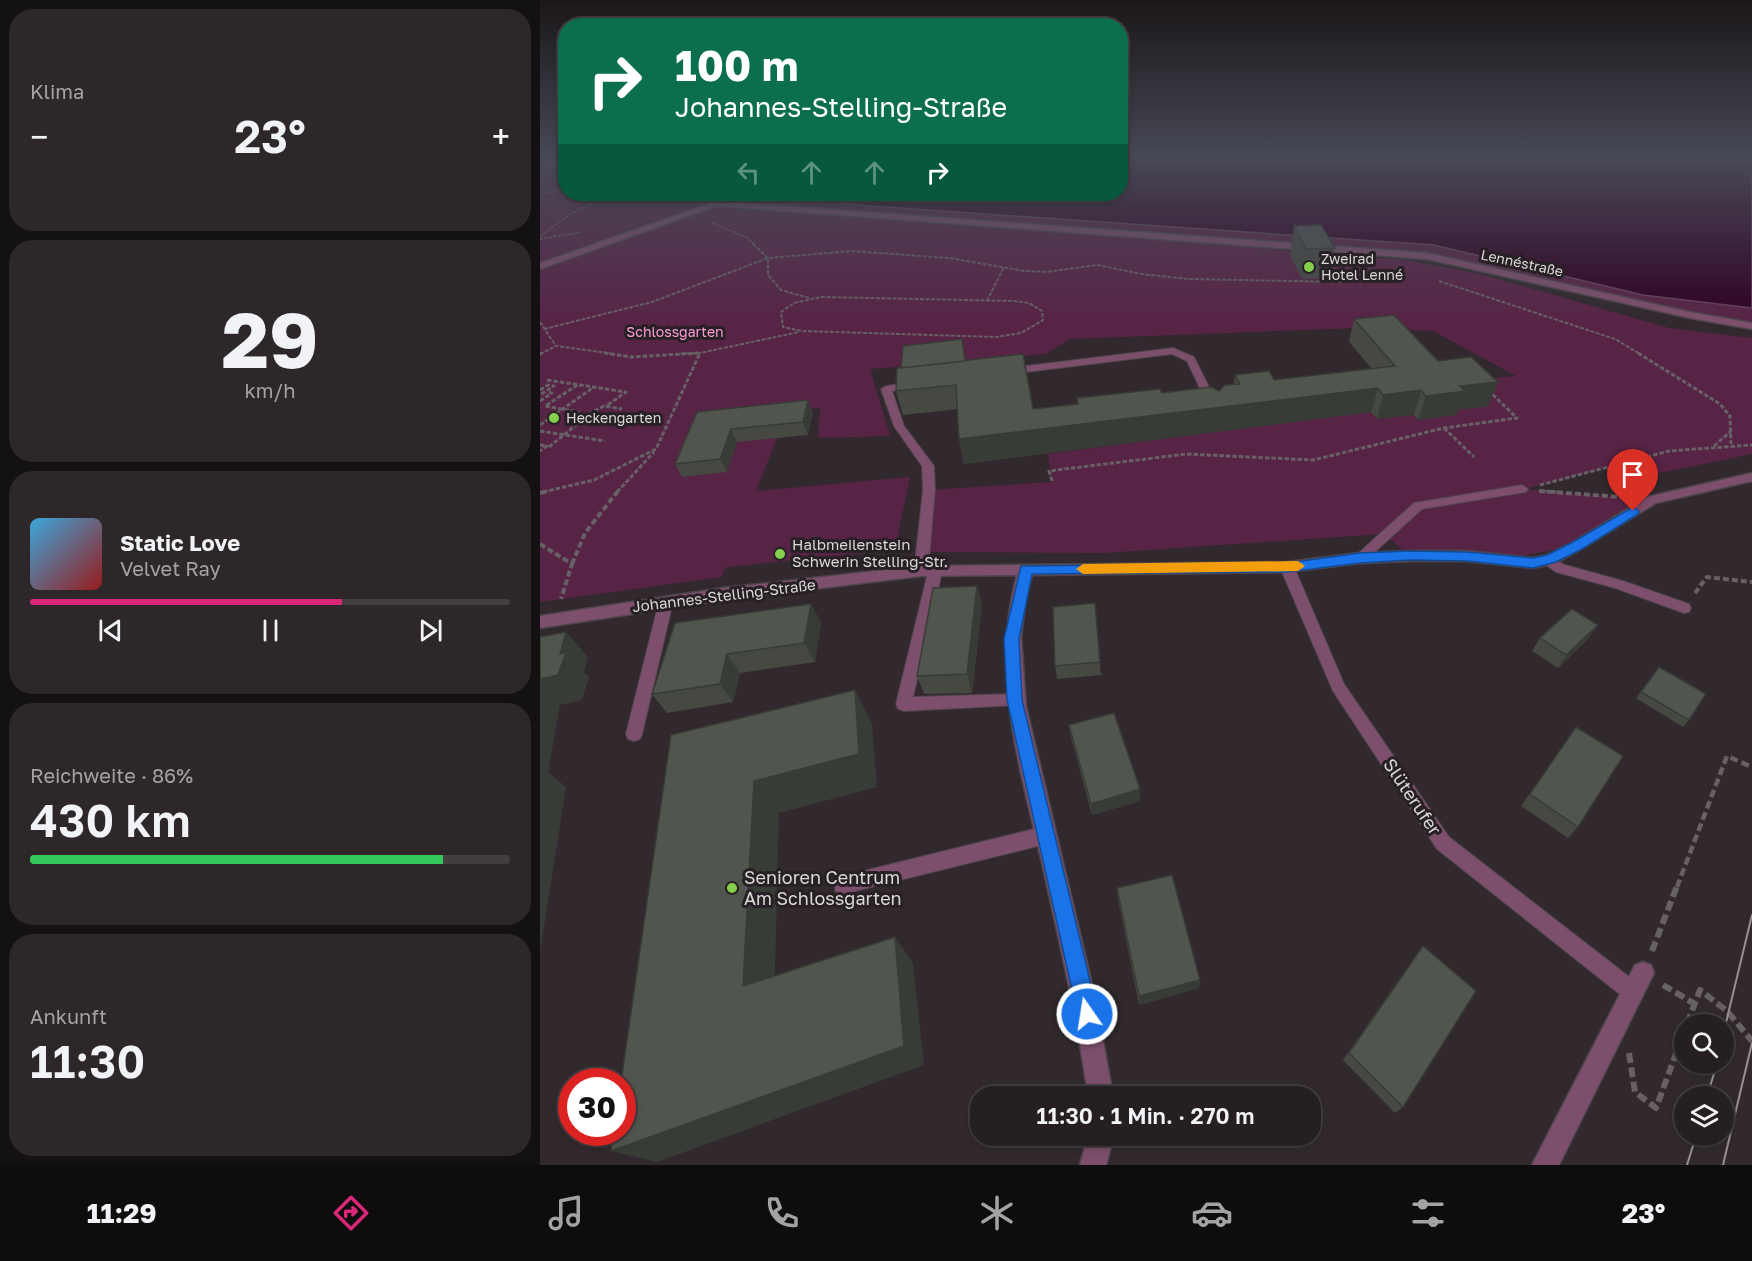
<!DOCTYPE html>
<html lang="de">
<meta charset="utf-8">
<style>
body{margin:0;font-family:"Golos Text",sans-serif;background:#2d272a;color:#f1f3f6;height:100vh;display:flex;flex-direction:column;font-size:22px;white-space:nowrap}
*{box-sizing:border-box;margin:0}
p{font-size:20px;color:#a3a2a5}
.icon{flex:none;width:33px;height:33px;fill:none;stroke:currentColor;stroke-width:2;stroke-linecap:round;stroke-linejoin:round}
.map{position:relative;flex:1;overflow:hidden}
.drawer{display:flex;flex-direction:column;gap:9px;padding:9px;background:#141113;width:540px}
.drawer>*{flex:none}
.banner{position:absolute;left:18px;top:18px;width:570px;height:183px;border-radius:24px;box-shadow:0 3px 9px #0003,0 0 0 2px #423d40;background:#0b6e4f;color:#fff;overflow:hidden}
.fabs{position:absolute;left:1134px;top:1014px;display:grid;gap:12px}
.fabs a{display:grid;place-items:center;width:60px;height:60px;border-radius:50%;background:#251f22;box-shadow:0 3px 9px #0003,0 0 0 2px #423d40;font-size:30px}
.speed{position:absolute;left:18px;top:1068px;display:flex;gap:12px;font-size:30px;font-weight:700;text-align:center}
.speed>*{display:grid;place-content:center;width:78px;height:78px;border-radius:50%;background:#251f22;box-shadow:0 3px 9px #0003,0 0 0 2px #423d40;line-height:1}
.speed .limit{border:9px solid #d22;background:#fff;color:#111}
.pin{position:absolute;display:grid;place-items:center;width:51px;height:51px;color:#fff;margin:-62px -26px;border-radius:50% 50% 50% 0;rotate:-45deg;box-shadow:0 0 6px #0007}
.pin .icon{rotate:45deg}
.me{position:absolute;width:66px;margin:-33px;rotate:347deg;stroke-linejoin:round;filter:drop-shadow(0 0 4px #0008)}
.turn{display:flex;align-items:center;gap:21px;height:126px;padding:0 18px;font-size:27px}
.turn .icon{width:78px;height:78px;stroke-width:2.5}
.turn b{display:block;font-size:42px;line-height:51px}
.lanes{display:flex;align-items:center;height:57px;padding:0 18px;background:#0003;justify-content:center;gap:30px;direction:ltr}
.lanes .off{opacity:.35}
.big{font-size:45px;font-weight:600;line-height:1.1}
.drawer .widget{flex:1;display:flex;flex-direction:column;justify-content:center;gap:9px;min-width:0;padding:0 21px;border-radius:24px;background:#2d272a}
.drawer .dial{align-items:center;gap:0}
.dial b{font-size:78px;line-height:1}
.song{display:flex;align-items:center;gap:18px}
.cover{width:72px;height:72px;border-radius:9px;background:linear-gradient(135deg,hsl(200 70% 55%),hsl(0 70% 35%))}
.played{height:6px;border-radius:3px;background:linear-gradient(90deg,#db2777 65%,#423d40 65%)}
.keys{display:flex;justify-content:space-around;direction:ltr}
.heat{display:flex;justify-content:space-between;align-items:center;font-size:33px;direction:ltr}
.charge{height:9px;border-radius:4px;background:linear-gradient(90deg,#34c759 86%,#423d40 0)}
.trip{position:absolute;left:430px;top:1086px;width:351px;height:60px;border-radius:24px;background:#251f22;box-shadow:0 3px 9px #0003,0 0 0 2px #423d40;font-weight:600;line-height:60px;text-align:center}
.tabs{display:flex;height:96px;justify-content:space-around;align-items:center;background:#0f0c0e;color:#a3a2a5}
.tabs .icon{width:42px;height:42px}
.tabs .current{color:#db2777}
.tabs b{font-size:27px;color:#f1f3f6}
main{display:flex;flex:1;min-height:0}
.map>svg:first-child{display:block}
</style>
<main>
<section class="drawer">
<div class="widget"><p>Klima</p>
<div class="heat"><a>−</a><b class="big">23°</b><a>+</a></div>
</div>
<div class="widget dial"><b>29</b><p>km/h</p></div>
<div class="widget">
<div class="song"><i class="cover"></i><div><b>Static Love</b><p>Velvet Ray</p></div></div>
<div class="played"></div>
<div class="keys"><svg class="icon" aria-label="previous" viewBox="0 0 24 24"><path d="M18 5L8 12l10 7zM5 5v14"/></svg><svg class="icon" aria-label="pause" viewBox="0 0 24 24"><path d="M8 5v14M16 5v14"/></svg><svg class="icon" aria-label="next" viewBox="0 0 24 24"><path d="M6 5l10 7-10 7zM19 5v14"/></svg></div>
</div>
<div class="widget"><p>Reichweite · 86%</p><b class="big">430 km</b><div class="charge"></div></div>
<div class="widget"><p>Ankunft</p><b class="big">11:30</b></div>
</section>
<div class="map">
<svg width="1212" height="1165" viewBox="0 0 1212 1165">
<rect width="100%" height="100%" fill="#31292e"/>
<!-- green -->
<path fill="#582446" d="M0 164 25 170 26 194H135L179 204 206 194H224L331 206 894 245 1103 295 1212 308V324L1150 315 887 256 734 244 735 250 864 260 940 274 1129 328 1212 338V454L1081 481 1065 468 984 489 1112 500 1038 545 966 559 870 556 844 534 564 553 383 552 389 490 512 482 508 454 831 412 837 419 874 415 878 420 915 415 912 410 948 405 923 380 976 376 893 331 817 328 530 339 506 354 330 369 350 436 278 438 280 408 248 411 216 491 370 477 355 550 186 567 181 577 0 602Z"/>
<!-- water -->
<path fill="#300123" stroke="#64415a" stroke-width="1.5" d="M581 158H1212V308L1103 295 894 245 331 206 224 194H580Z"/>
<g fill="none" stroke-linecap="round" stroke-linejoin="round">
<!-- lane casing -->
<g stroke="#4c454a" stroke-width="2">
<g id="lane">
<path d="M633 348 654 357 677 403 676 405 672 406 667 403 647 361 632 354 470 374 465 371 470 368Z"/>
<path d="M374 382 378 383V387L352 391 364 426 394 466 395 490 388 571 381 576 374 571 383 490 382 466 354 426 341 389 346 386Z"/>
<path d="M982 485 988 489 986 492 882 509 825 561 820 563 813 558 874 503Z"/>
<path d="M1006 555 1025 565 1083 581 1149 604 1151 608 1149 612 1144 613 1075 588 1016 572 999 560 1001 557Z"/>
<path d="M747 562 754 567 804 684 909 837 1101 986 1104 993 1101 1000 1094 1003 1087 1000 897 849 793 691 740 567Z"/>
<path d="M395 567 402 572 373 697 474 694 480 695 482 700 480 705 364 711 358 709 356 704 388 572Z"/>
<path d="M126 597 131 598 133 602 102 734 100 739 94 741 88 739 86 734 119 602 121 598Z"/>
<path d="M506 826 512 829 515 835 512 841 506 844 303 894 296 892 294 885 296 878 303 876Z"/>
</g>
</g>
<!-- street casing -->
<g stroke="#4c454a" stroke-width="3">
<g id="street">
<path d="M0 158 26 164V168L0 162Z"/>
<path d="M131 194C146 192 160 200 174 201 185 201 196 194 207 194L187 202 887 253 1150 312 1212 323V329L1150 318 887 259 177 206 0 269V263L169 204Z"/>
<path d="M1212 473V481L1116 503 1043 548 1016 563 993 568 927 561H870L820 563 747 572 492 575 485 603 481 637 486 706 556 1001 573 1096H548C537 1017 519 940 502 863 480 767 450 673 477 575L381 576 183 600 0 628V616L183 588 381 566 747 562 820 553 870 551H927L993 558 1007 555 1033 542 1107 497Z"/>
<path d="M1103 962 1111 965 1114 973 1019 1165H992L1095 965Z"/>
<path d="M548 1136H574L566 1165H540Z"/>
</g>
</g>
<!-- path-far5 -->
<g stroke="#676064" stroke-width="1.5" stroke-dasharray="3 1.5" stroke-linecap="butt">
<path d="M0 195 26 188"/>
<path d="M172 223 206 237 215 245"/>
<path d="M0 236 32 213 71 194"/>
<path d="M0 239 41 232"/>
</g>
<!-- path-far4 -->
<g stroke="#676064" stroke-width="2" stroke-dasharray="4 1.5" stroke-linecap="butt">
<path d="M213 244 228 258V275L241 290 269 298"/>
<path d="M899 281 1075 339 1100 354"/>
<path d="M281 297 474 301 489 303 502 311 503 320 481 333 456 337 262 331 243 327 241 312 254 303Z"/>
<path d="M447 301 464 267"/>
<path d="M0 322 16 346 75 354"/>
<path d="M4 329 112 302 228 258 312 251 409 258 485 271 506 272 558 265 601 274 649 279 805 282"/>
<path d="M0 354 16 346"/>
<path d="M135 354 160 353 259 332"/>
</g>
<!-- path-far3 -->
<g stroke="#676064" stroke-width="3" stroke-dasharray="4.5 2" stroke-linecap="butt">
<path d="M64 353 92 357 160 353"/>
<path d="M1098 353 1180 404 1190 416 1191 444"/>
<path d="M0 354 2 353"/>
<path d="M7 380 86 392 66 406"/>
<path d="M0 390 8 385 14 386 0 395"/>
<path d="M0 401 12 393 7 392"/>
<path d="M37 420 64 406 82 409"/>
<path d="M0 425 54 387"/>
<path d="M904 428 934 457"/>
<path d="M0 431 65 441"/>
<path d="M0 445 7 446 0 451"/>
<path d="M1174 446 1191 431"/>
<path d="M9 447 41 421 27 420 38 412 5 406 39 384"/>
<path d="M512 481 509 471 646 454 773 460 904 428 977 418 950 392"/>
<path d="M1000 485 1129 451 1212 445"/>
<path d="M999 491 1017 492"/>
<path d="M3 492 54 480 116 449 160 353"/>
<path d="M77 492 114 452"/>
</g>
<!-- path-far2 -->
<g stroke="#676064" stroke-width="4" stroke-dasharray="6 3" stroke-linecap="butt">
<path d="M999 491 1081 497"/>
<path d="M0 493 9 491"/>
<path d="M0 544 32 564 21 599"/>
<path d="M32 564 45 533 78 491"/>
<path d="M1155 593 1167 577 1212 582"/>
</g>
<!-- path-far1 -->
<path stroke="#676064" stroke-width="4.5" stroke-dasharray="8 4" stroke-linecap="butt" d="M1137 887 1187 756 1212 767"/>
<!-- path -->
<g stroke="#676064" stroke-width="6" stroke-dasharray="10 4.5" stroke-linecap="butt">
<path d="M1112 951 1137 886"/>
<path d="M1123 985 1155 1004"/>
<path d="M1147 1024 1160 990 1187 1011 1212 1041"/>
<path d="M1089 1053 1095 1092 1116 1108 1144 1032"/>
</g>
<!-- lane -->
<use href="#lane" fill="#7e4f6c" fill-rule="evenodd"/>
<!-- street -->
<use href="#street" fill="#7e4f6c" fill-rule="evenodd"/>
<!-- tram -->
<g stroke="#979195" stroke-width="2">
<path d="M1184 1031 1212 915"/>
<path d="M1167 1096 1177 1064"/>
<path d="M1147 1165 1156 1136"/>
<path d="M1183 1165 1212 1043"/>
</g>
</g>
<!-- wall -->
<g fill="#454942">
<path d="M754 226 795 248 790 278 762 279 750 255Z"/>
<path d="M814 319 898 361 958 382 948 406 918 410 916 415 878 420 874 415 837 419 831 412 424 464 419 439 418 409 363 415 356 391 426 361 493 409 537 404V398L622 393 679 391 694 384 695 375 734 380 831 368 809 342Z"/>
<path d="M157 412 273 413 268 435 197 442 187 472 142 477 135 464Z"/>
<path d="M437 586 442 605 432 693 384 694 377 676Z"/>
<path d="M555 603 561 675 517 679 515 666Z"/>
<path d="M271 604 281 623 275 662 200 673 193 702 127 713 112 694Z"/>
<path d="M1000 638H1049L1018 668 992 651Z"/>
<path d="M1119 667 1149 720 1143 727 1096 698Z"/>
<path d="M529 725 600 801 552 815 531 737Z"/>
<path d="M1036 727 1038 827 1028 838 981 806Z"/>
<path d="M577 888 660 980 659 988 599 1005 578 899Z"/>
<path d="M883 946 863 1107 855 1113 803 1060 876 955Z"/>
</g>
<!-- shaded-wall -->
<g fill="#383c36">
<path d="M958 382 948 406 918 410 916 415 878 420 886 396 920 386Z"/>
<path d="M838 388 831 412 424 464 419 439Z"/>
<path d="M881 390 874 415 837 419 843 395Z"/>
<path d="M268 400 273 413 268 435 263 422Z"/>
<path d="M191 429 197 442 187 472 180 459Z"/>
<path d="M437 586 442 605 432 693 427 674Z"/>
<path d="M271 604 281 623 275 662 264 643Z"/>
<path d="M1058 625 1049 638 1018 668 1026 655Z"/>
<path d="M26 632 48 657 44 672 49 677 42 700 20 705 8 772 26 787 0 952V679L20 654Z"/>
<path d="M187 654 200 673 193 702 180 684Z"/>
<path d="M315 690 332 724 337 787 239 813 234 1009 203 986 214 781Z"/>
<path d="M600 789V801L552 815 551 804Z"/>
<path d="M355 937 373 963 384 1065 117 1162 71 1151Z"/>
<path d="M660 980 659 988 599 1005V996Z"/>
</g>
<!-- building -->
<g fill="#50554d" stroke="#383c36" stroke-width="1.5">
<path d="M781 225 795 248 766 249 754 226Z"/>
<path d="M854 315 898 361 931 357 958 382 920 386 925 391 886 396 881 390 843 395 838 388 419 439 416 385 356 391 357 368 483 354 493 409 538 404 537 398 620 389 622 393 671 387 679 391 685 385 700 384 695 375 729 371 734 380 855 366 814 319Z"/>
<path d="M422 339 425 361 361 368 363 346Z"/>
<path d="M268 400 263 422 191 429 180 459 135 464 157 412Z"/>
<path d="M437 586 427 674 377 676 393 588Z"/>
<path d="M555 603 560 662 515 666 513 607Z"/>
<path d="M271 604 264 643 187 654 180 684 112 694 135 623Z"/>
<path d="M1032 609 1058 625 1026 655 1000 638Z"/>
<path d="M26 632 20 654 26 652 18 675 0 679V637Z"/>
<path d="M1119 667 1166 694 1149 720 1101 692Z"/>
<path d="M315 690 319 754 214 781 203 986 355 937 364 1046 71 1151 73 1132H82V1082H81L131 735Z"/>
<path d="M574 713 600 789 551 804 529 725Z"/>
<path d="M1036 727 1083 756 1038 827 990 794Z"/>
<path d="M632 875 660 980 599 996 577 888Z"/>
<path d="M883 946 936 991 863 1107 809 1053Z"/>
</g>
<!-- sky -->
<linearGradient id="sky" x2="0" y2="1"><stop stop-color="#1b1719"/><stop offset="0.49" stop-color="#484957"/><stop offset="1" stop-color="#484957" stop-opacity="0"/></linearGradient>
<rect width="1212" height="322" fill="url(#sky)"/>
<!-- route -->
<path fill="#1a73e8" stroke="#114b97" stroke-width="1.5" d="M1093 507 1099 511 1098 514 1042 549 1016 562 993 568 927 561 870 560 820 563 747 572 492 574 479 639 482 700 558 1014 555 1021 547 1024 539 1021 467 700 464 639 481 566 747 563 820 553 870 551 927 552 993 558 1007 555 1033 542Z"/>
<!-- slow -->
<path fill="#f59e0b" d="M758 561 765 566 758 571 543 574 536 569 543 564Z"/>
<!-- markers -->
<g fill="#85cf4c" stroke="#272024" stroke-width="2">
<circle cx="769" cy="267" r="6"/>
<circle cx="14" cy="418" r="6"/>
<circle cx="240" cy="554" r="6"/>
<circle cx="192" cy="888" r="6"/>
</g>
<g text-anchor="middle" stroke-width="6" stroke-linejoin="round" paint-order="stroke">
<!-- far-poi labels -->
<g font-size="14" fill="#dcd7da" stroke="#272024" text-anchor="start">
<text x="781" y="264">Zweirad<tspan x="781" dy="16">Hotel Lenné</tspan></text>
<text x="26" y="423">Heckengarten</text>
</g>
<!-- far-street labels -->
<g font-size="14" fill="#dcd7da" stroke="#272024">
<text transform="translate(982 263) rotate(12)" y="5">Lennéstraße</text>
</g>
<!-- far-park labels -->
<g font-size="14" fill="#fd9bd9" stroke="#272024">
<text x="135" y="337">Schlossgarten</text>
</g>
<!-- poi labels -->
<g font-size="15" fill="#dcd7da" stroke="#272024" text-anchor="start">
<text x="252" y="550">Halbmeilenstein<tspan x="252" dy="17">Schwerin Stelling-Str.</tspan></text>
</g>
<!-- street labels -->
<g font-size="15" fill="#dcd7da" stroke="#272024">
<text transform="translate(184 596) rotate(-7)" y="5">Johannes-Stelling-Straße</text>
</g>
<!-- near-street labels -->
<g font-size="18" fill="#dcd7da" stroke="#272024">
<text transform="translate(872 797) rotate(56)" y="6">Slüterufer</text>
</g>
<!-- near-poi labels -->
<g font-size="18" fill="#dcd7da" stroke="#272024" text-anchor="start">
<text x="204" y="884">Senioren Centrum<tspan x="204" dy="21">Am Schlossgarten</tspan></text>
</g>
</g>
</svg>
<div class="fabs">
<a><svg class="icon" aria-label="search" viewBox="0 0 24 24"><circle cx="10" cy="10" r="6"/><path d="M15 15l6 6"/></svg></a>
<a><svg class="icon" aria-label="layers" viewBox="0 0 24 24"><path d="M12 4l9 5-9 5-9-5zM3 14l9 5 9-5"/></svg></a>
</div>
<div class="speed"><div class="limit">30</div></div>
<div class="pin" style="left:1093px;top:511px;background:#d93025"><svg class="icon" aria-label="arrive" viewBox="0 0 24 24"><path d="M6 21V4h12l-3 4 3 4H6"/></svg></div>
<svg class="me" style="left:547px;top:1014px" viewBox="-20 -20 40 40"><circle r="17" fill="#1a73e8" stroke="#fff" stroke-width="3"/><path d="M0-11L8 9 0 5-8 9z" fill="#fff"/></svg>
<div class="trip">11:30 · 1 Min. · 270 m</div>
<div class="banner">
<div class="turn"><svg class="icon" aria-label="right" viewBox="0 0 24 24"><path d="M7 20v-9h11M14 6l5 5-5 5"/></svg><div><b>100 m</b>Johannes-Stelling-Straße</div></div>
<div class="lanes"><svg class="icon off" aria-label="left" viewBox="0 0 24 24"><path d="M17 20v-9H6M10 6l-5 5 5 5"/></svg><svg class="icon off" aria-label="ahead" viewBox="0 0 24 24"><path d="M12 20V5M6 11l6-6 6 6"/></svg><svg class="icon off" aria-label="ahead" viewBox="0 0 24 24"><path d="M12 20V5M6 11l6-6 6 6"/></svg><svg class="icon" aria-label="right" viewBox="0 0 24 24"><path d="M7 20v-9h11M14 6l5 5-5 5"/></svg></div>
</div>
</div>
</main>
<nav class="tabs">
<b>11:29</b>
<svg class="icon current" aria-label="directions" viewBox="0 0 24 24"><path d="M12 3l9 9-9 9-9-9zM9 14v-3h6M13 9l2 2-2 2"/></svg>
<svg class="icon" aria-label="music" viewBox="0 0 24 24"><path d="M9 18V5l10-2v13"/><circle cx="6" cy="18" r="3"/><circle cx="16" cy="16" r="3"/></svg>
<svg class="icon" aria-label="phone" viewBox="0 0 24 24"><path d="M5 4h4l2 5-3 2q2 4 5 5l2-3 5 2v4C11 20 4 13 5 4z"/></svg>
<svg class="icon" aria-label="climate" viewBox="0 0 24 24"><path d="M12 3v18M4 7l16 10M4 17L20 7"/></svg>
<svg class="icon" aria-label="car" viewBox="0 0 24 24"><path d="M5 17H2v-5l4-1 3-4h7l3 4 3 1v5h-3M9 17h6M6 11h13"/><circle cx="7" cy="17" r="2"/><circle cx="17" cy="17" r="2"/></svg>
<svg class="icon" aria-label="filters" viewBox="0 0 24 24"><path d="M4 7h16M4 17h16"/><circle cx="9" cy="7" r="2"/><circle cx="15" cy="17" r="2"/></svg>
<b>23°</b>
</nav>
